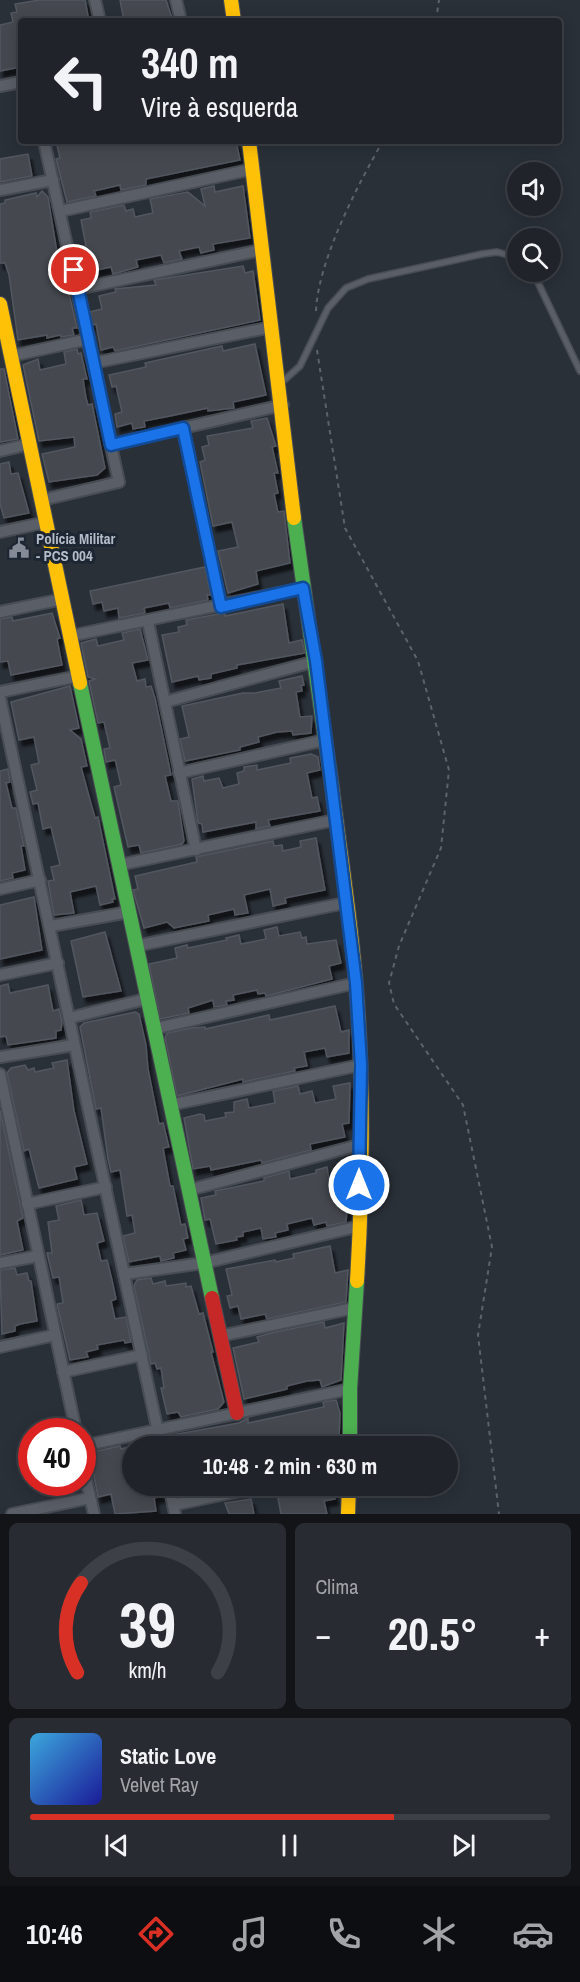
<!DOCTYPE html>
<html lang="pt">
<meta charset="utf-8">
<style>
body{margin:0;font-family:"Archivo Narrow",sans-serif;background:#282c32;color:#f1f3f6;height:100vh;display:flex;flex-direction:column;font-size:22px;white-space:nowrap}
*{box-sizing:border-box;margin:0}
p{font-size:20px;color:#a2a4a8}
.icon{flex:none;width:33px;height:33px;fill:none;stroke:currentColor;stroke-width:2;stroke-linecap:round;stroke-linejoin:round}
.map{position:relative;height:1514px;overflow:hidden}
.details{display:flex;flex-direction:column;gap:9px;padding:9px;background:#121417;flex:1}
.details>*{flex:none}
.hud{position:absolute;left:18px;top:18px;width:544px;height:126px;border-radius:6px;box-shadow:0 3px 15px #0003,0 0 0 2px #3d4147;background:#20242a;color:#f1f3f6;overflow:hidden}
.fabs{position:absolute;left:507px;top:162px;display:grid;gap:12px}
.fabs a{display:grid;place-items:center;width:54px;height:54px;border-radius:50%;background:#20242a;box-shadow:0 3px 15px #0003,0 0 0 2px #3d4147;font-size:30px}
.speed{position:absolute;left:18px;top:1418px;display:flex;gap:12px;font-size:30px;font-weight:700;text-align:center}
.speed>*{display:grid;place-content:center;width:78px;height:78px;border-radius:50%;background:#20242a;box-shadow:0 3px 15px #0003,0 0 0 2px #3d4147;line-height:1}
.speed .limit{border:9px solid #d22;background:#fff;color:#111}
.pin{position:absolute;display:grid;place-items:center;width:51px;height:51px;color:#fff;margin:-26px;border:3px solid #fff;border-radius:50%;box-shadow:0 2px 6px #0007}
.me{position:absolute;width:66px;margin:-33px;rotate:0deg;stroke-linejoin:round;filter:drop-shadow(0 0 4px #0008)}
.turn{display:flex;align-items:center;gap:21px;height:126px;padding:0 24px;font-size:27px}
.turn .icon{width:78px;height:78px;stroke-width:2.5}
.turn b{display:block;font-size:42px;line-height:51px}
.big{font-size:45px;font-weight:700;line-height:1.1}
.details .tile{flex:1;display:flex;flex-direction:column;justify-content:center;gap:9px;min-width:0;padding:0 21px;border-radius:9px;background:#282c32}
.details .dial{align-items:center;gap:0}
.dial svg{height:156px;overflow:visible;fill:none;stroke:#3d4147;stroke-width:7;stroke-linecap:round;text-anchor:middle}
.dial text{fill:#f1f3f6;stroke:none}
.song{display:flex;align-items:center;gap:18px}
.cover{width:72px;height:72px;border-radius:9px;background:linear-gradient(135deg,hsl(200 70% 55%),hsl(240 70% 35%))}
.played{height:6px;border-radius:3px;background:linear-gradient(90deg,#d93025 70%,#3d4147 70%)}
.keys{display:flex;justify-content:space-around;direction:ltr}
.heat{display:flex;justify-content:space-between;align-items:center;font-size:33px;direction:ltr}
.details .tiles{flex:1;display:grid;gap:9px;grid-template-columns:1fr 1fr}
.tile:last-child{grid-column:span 2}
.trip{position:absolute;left:122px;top:1436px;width:336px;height:60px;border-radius:30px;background:#20242a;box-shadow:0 3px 15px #0003,0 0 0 2px #3d4147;font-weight:700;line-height:60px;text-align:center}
.tab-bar{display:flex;height:96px;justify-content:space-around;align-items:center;background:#0d0e11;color:#a2a4a8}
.tab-bar .icon{width:42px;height:42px}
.tab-bar .active{color:#d93025}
.tab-bar b{font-size:27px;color:#f1f3f6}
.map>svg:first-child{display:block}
</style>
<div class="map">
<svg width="580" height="1514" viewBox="0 0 580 1514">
<defs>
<filter id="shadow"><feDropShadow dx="3.5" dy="6" stdDeviation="1.5" flood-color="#0009"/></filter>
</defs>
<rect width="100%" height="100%" fill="#2a3038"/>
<!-- building -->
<g fill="#444950" stroke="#52575f" stroke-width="1.5" filter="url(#shadow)">
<path d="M39 0H85L89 21H21V67L0 71V25L13 22 11 13 17 12 15 4Z"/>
<path d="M120 0H166L172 18 156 21H124Z"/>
<path d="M73 141H236L240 160 146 179V185L121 190 120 185 94 191 96 196 67 202 56 159 60 158 57 145Z"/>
<path d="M28 154 32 176 0 182V159Z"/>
<path d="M214 186 215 192 243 186 250 238 213 244 214 250 201 253 199 247 179 251 182 259 164 263 161 255 136 260 138 267 113 274 111 267 92 271 89 258 79 261 76 248 86 246 81 220 91 218 90 212 124 205 126 211 133 209 135 217 153 213 150 199 188 192 205 206 201 189Z"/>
<path d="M42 191 48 197 61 277 65 276 77 328H72L74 335 61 337 60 335 47 338V335L18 340 9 275 5 263H0V204L5 203V200L36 193 37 197Z"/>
<path d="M243 266 245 273 253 271 260 320 115 351 113 347 101 350 96 324 92 325 89 312 102 309 99 296 116 292 115 289 156 285 154 280Z"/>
<path d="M255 344 266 395 233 402 234 408 208 411V408L170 416 144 421 145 427 133 429 132 423 117 427 115 414 122 412 116 386 112 387 109 375 146 367 145 363 222 346 223 351Z"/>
<path d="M77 349 78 354 81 353 87 379H83L86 398 88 405 92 404 105 468 97 475 49 482 42 454 75 447 74 437 39 441 23 365 38 359 40 370 66 364 64 352Z"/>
<path d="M0 369H4L18 439 0 442Z"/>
<path d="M267 418 276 446 272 447 278 473H274L278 493 274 494 278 512 284 511 290 563 256 571 258 584 228 593 218 551 238 547 232 522 213 526 200 462 205 460 202 447 209 445 207 436 253 428 251 421Z"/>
<path d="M9 462 11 474 18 473 29 513 4 518 0 504V464Z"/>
<path d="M205 567 211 595H207L208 600 170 608 169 603 144 608 145 613 119 618 118 608 104 611 102 602 93 604 90 591Z"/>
<path d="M283 604 289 643 302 640 305 653 237 665V668L211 674V678L199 680 198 676 172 682 162 635 179 632 178 627 187 625 186 620 218 614 225 613V616Z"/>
<path d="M52 613 60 638 57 639 62 665 11 675 8 661 0 662V619L12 617 13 621Z"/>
<path d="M140 629 148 660 132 663 137 681 145 679 146 687 151 686 155 698 171 775 165 776 171 801H178L184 841 182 844 141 853 139 845 128 847 114 787 121 785 116 763 115 760 106 762 104 749 110 748 104 722 98 723 89 681 95 679 88 677 81 643 96 639 98 646 124 640 122 633Z"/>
<path d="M302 676 304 685 301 686 302 691 296 692 300 717 312 716 311 733 293 735 292 731 277 732 258 737 259 742 240 747V750L185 761 180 739 189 737 182 706 243 693H255L281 688 279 681Z"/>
<path d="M70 686 79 728 70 730 81 739 87 766 81 767 95 818 98 817 115 899H112L113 902 100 905 96 886 70 892 74 913 54 915 48 881 54 880 51 867 60 865 51 827 43 829 38 803 33 804 30 792 37 790 31 765 39 763 34 737 19 740 11 702Z"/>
<path d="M311 754 318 757 320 770 307 773 312 798 317 797 320 811 268 820 270 826 256 829V822L203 832 202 824 198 823 192 779 203 776 204 781 219 778 223 788 239 784 237 773 244 771V767L257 765V770L291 763 290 758Z"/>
<path d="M8 769 10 782 6 783 12 808H16L24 846H21L25 870 12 873 13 878 0 881V771Z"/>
<path d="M316 838 325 890 285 898 286 903 273 906 270 889 244 895 248 913 235 915 234 909 208 915 209 921 174 928 167 922 144 928 133 890 138 889 135 876 197 862 196 857 200 856 273 841 274 846 282 845 283 851 301 847 300 841Z"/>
<path d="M34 897 42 950 0 959V905Z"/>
<path d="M277 927 279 936 300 932 302 938 306 937 307 944 336 940 341 963 329 966 332 979 266 996 265 993 258 994 257 990 233 995 234 1000 226 1001 227 1005 214 1007 213 1000 188 1008 189 1013 160 1019 149 964 177 958 175 948 187 945 188 948 227 940 226 938 239 935 241 944 266 939 264 930Z"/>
<path d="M105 932 121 991 83 997 71 941Z"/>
<path d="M8 984 10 993 48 985 53 1011 59 1009 62 1022 61 1030 56 1031V1038L8 1045 6 1036 0 1037V986Z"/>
<path d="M335 1006 341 1032 349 1030V1053L327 1057 325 1048 304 1052 307 1066 294 1068 295 1071 243 1082V1079L177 1096 165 1038 167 1033 192 1028 205 1027V1029L269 1015 270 1020Z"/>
<path d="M135 1012 139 1014 146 1045 148 1069 159 1124 163 1123 169 1147 163 1148 170 1186H173L181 1225 185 1224 188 1238 183 1239 186 1250 173 1253 174 1258 161 1261 160 1256 129 1262 123 1236 135 1233 132 1215 127 1216 120 1170 111 1172 108 1159 101 1108 96 1109 80 1027 84 1023Z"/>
<path d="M67 1060 74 1111 87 1164 74 1167 77 1179 39 1188 29 1149 24 1151 7 1073 11 1068 25 1065 28 1070 34 1068 35 1072 54 1068 52 1063Z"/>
<path d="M350 1083 349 1123 342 1124 345 1137 310 1144 311 1150 262 1163 261 1160 211 1170 210 1166 193 1169 184 1118 200 1114 204 1115 205 1121 226 1117 225 1113 234 1112V1102L247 1099 249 1108 275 1103 273 1091 298 1086 300 1094 312 1091 315 1103 336 1099 333 1086Z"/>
<path d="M0 1110 23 1218 17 1221 23 1250 0 1255Z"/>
<path d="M327 1167 333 1202 348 1199 346 1222 327 1226 326 1222 314 1225 312 1218 287 1224 288 1230 275 1233 276 1237 263 1239 261 1228 243 1232V1236L236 1237 237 1240 216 1244 210 1219 205 1220 201 1198 216 1195 215 1191 264 1181V1178L289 1171 290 1179 316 1173V1170Z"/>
<path d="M81 1200 84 1215 97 1213 104 1241 97 1243 101 1261 107 1260 112 1280 116 1299 111 1301 115 1319 126 1317 131 1342 125 1343 124 1340 97 1345 98 1349 86 1352 88 1357 70 1360 57 1304 63 1303 59 1277 53 1278 47 1253H52L48 1222 59 1220 56 1206Z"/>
<path d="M330 1246 335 1273 348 1270 346 1302 267 1319 265 1314 241 1319 238 1306 230 1308 227 1296 232 1295 226 1269 275 1260 276 1262 294 1258 293 1254Z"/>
<path d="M15 1268 17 1275 27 1273 29 1281H31L37 1321 20 1324 15 1326V1331L2 1334 0 1270Z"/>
<path d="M151 1278 153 1284 165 1281 166 1286 186 1283V1287L191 1286 199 1314 203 1313 213 1352H211L224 1402 218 1409 181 1417 178 1412 167 1414 161 1388H164L161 1368 157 1369 155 1363 151 1364 134 1286 137 1280Z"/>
<path d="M324 1322 325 1328 344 1323 341 1380 322 1387 320 1380 307 1381 287 1386V1389L283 1390 244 1399 233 1348 259 1342 257 1337 271 1333Z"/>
<path d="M336 1400 340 1413 339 1438 306 1446H168L166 1436 239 1423 248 1418V1423L324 1407 323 1402Z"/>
<path d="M120 1446 121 1449 132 1446V1485H159L162 1496 154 1498 156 1511 115 1514 111 1494 98 1497 90 1455 93 1452Z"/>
<path d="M312 1485H332L335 1499 324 1501 327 1514H281L278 1498 291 1495 290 1491Z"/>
<path d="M251 1499 254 1514H229L225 1503Z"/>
</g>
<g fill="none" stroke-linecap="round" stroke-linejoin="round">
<!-- lane casing -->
<g stroke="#484c53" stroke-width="8">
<g id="lane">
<path d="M533 272 580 371"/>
<path d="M281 383 300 366 328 308 346 288 368 279 482 254 497 252 518 258"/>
</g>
</g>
<!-- street casing -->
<g stroke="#484c53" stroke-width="14">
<g id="street">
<path d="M95 0 100 21"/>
<path d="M176 0 181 21"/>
<path d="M0 86 21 82"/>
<path d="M0 190 53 180"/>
<path d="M61 211 253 169"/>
<path d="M78 289 261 250"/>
<path d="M11 356 89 339"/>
<path d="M93 363 272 327"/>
<path d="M183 428 283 405"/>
<path d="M111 445 183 428 221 607"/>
<path d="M0 451 30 444"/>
<path d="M42 500 119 482 44 141"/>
<path d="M0 532 47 522"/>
<path d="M0 612 63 599"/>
<path d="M148 622 196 850"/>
<path d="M70 636 303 588"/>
<path d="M0 692 79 676"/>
<path d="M0 698 161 1446"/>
<path d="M165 702 316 661"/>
<path d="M179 773 325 740"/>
<path d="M119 865 335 820"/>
<path d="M0 889 40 880"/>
<path d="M51 926 129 912"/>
<path d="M136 946 345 903"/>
<path d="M0 975 58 963"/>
<path d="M69 1018 146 999"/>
<path d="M153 1029 356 983"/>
<path d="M0 1057 74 1045"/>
<path d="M0 1074 76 1431"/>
<path d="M170 1105 361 1065"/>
<path d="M189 1190 359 1145"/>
<path d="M27 1204 106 1187"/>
<path d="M0 1263 38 1256"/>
<path d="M124 1274 204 1263 360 1226"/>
<path d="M220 1336 354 1308"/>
<path d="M0 1347 55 1335"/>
<path d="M63 1372 142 1355"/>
<path d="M82 1446 350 1389"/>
<path d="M82 1462 94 1514"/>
<path d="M169 1485 175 1514"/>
<path d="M173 1505 268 1485"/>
<path d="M12 1514 90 1498"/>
</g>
</g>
<!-- fast casing -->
<g stroke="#484c53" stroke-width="16">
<g id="fast">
<path d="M294 518 332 787"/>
<path d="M80 683 212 1298"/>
<path d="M350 1446V1389L357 1281"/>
</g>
</g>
<!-- slow casing -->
<g stroke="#484c53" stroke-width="16">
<g id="slow">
<path d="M231 0 234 21"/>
<path d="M249 141 294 518"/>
<path d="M0 304 80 683"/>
<path d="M332 787C340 853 351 919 356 985 364 1083 363 1183 357 1281"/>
<path d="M348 1514 349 1485"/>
</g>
</g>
<!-- jam casing -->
<g stroke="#484c53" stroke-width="16">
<path id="jam" d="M212 1298 237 1413"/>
</g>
<!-- path -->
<g stroke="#5d636a" stroke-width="2" stroke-dasharray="4.5 4.5" stroke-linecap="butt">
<path d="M436 21 439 0"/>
<path d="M316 311C318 261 358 184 383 141"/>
<path d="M317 350 345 528 418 661 449 770 441 848 399 946 389 983 394 1004 463 1105 492 1247 478 1335 499 1514"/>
</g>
<!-- lane -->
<use href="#lane" stroke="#5a5e66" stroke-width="5"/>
<!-- street -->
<use href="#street" stroke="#5a5e66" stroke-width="10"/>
<!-- fast -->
<use href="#fast" stroke="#4caf50" stroke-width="14"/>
<!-- slow -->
<use href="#slow" stroke="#ffc107" stroke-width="14"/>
<!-- jam -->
<use href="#jam" stroke="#c62828" stroke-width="14"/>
</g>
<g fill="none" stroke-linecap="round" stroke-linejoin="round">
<!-- route casing -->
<g stroke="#114b97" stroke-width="15">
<path id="route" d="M74 270 111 445 183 428 221 607 303 588 316 661 356 983 361 1065 359 1185"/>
</g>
<!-- route -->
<use href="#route" stroke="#1a73e8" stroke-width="10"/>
</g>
<!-- icons -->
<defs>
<g id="civic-bare" transform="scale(1.62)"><path d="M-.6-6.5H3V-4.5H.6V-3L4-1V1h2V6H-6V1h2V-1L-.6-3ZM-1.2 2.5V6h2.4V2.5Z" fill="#848b96" stroke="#1d2633" stroke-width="2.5" paint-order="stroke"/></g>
</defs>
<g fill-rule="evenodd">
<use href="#civic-bare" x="19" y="548"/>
</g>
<g text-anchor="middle" stroke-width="6" stroke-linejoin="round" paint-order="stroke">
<!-- poi labels -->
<g font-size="15" font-weight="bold" fill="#b4bcc9" stroke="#1d2633" text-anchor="start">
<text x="36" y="544">Polícia Militar<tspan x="36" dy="17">- PCS 004</tspan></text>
</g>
</g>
</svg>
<div class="fabs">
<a><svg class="icon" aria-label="sound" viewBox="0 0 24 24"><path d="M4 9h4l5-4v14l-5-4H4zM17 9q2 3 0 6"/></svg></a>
<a><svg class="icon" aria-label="search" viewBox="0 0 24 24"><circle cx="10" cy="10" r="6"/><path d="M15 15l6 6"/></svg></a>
</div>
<div class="speed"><div class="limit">40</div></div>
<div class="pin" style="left:74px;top:270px;background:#d93025"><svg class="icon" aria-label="arrive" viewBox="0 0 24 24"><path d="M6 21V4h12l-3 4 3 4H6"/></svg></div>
<svg class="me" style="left:359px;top:1185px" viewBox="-20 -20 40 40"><circle r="17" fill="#1a73e8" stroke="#fff" stroke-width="3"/><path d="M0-11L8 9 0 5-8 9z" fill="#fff"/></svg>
<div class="trip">10:48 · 2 min · 630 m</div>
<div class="hud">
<div class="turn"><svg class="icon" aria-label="left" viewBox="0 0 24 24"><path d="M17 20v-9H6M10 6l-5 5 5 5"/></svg><div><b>340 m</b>Vire à esquerda</div></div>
</div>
</div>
<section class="details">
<div class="tiles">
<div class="tile dial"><svg viewBox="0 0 100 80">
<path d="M14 69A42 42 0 1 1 86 69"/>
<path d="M14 69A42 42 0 0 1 16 23" stroke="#d93025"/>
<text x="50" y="56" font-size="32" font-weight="700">39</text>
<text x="50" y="72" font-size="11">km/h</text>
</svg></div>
<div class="tile"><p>Clima</p>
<div class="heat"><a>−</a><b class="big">20.5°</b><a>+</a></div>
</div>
<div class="tile">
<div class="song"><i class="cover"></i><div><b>Static Love</b><p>Velvet Ray</p></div></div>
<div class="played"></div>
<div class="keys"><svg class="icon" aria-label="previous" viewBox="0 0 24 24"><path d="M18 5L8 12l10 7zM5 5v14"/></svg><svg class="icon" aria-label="pause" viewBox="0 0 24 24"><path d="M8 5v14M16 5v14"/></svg><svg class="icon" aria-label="next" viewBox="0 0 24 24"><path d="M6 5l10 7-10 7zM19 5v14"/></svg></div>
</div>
</div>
</section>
<nav class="tab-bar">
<b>10:46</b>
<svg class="icon active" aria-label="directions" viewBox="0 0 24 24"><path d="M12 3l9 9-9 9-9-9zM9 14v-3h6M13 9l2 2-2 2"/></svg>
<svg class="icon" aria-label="music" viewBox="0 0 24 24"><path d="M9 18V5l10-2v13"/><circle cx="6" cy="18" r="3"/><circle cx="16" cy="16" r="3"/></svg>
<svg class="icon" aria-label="phone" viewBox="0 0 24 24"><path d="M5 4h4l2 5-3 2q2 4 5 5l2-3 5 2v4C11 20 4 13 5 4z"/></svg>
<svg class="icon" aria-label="climate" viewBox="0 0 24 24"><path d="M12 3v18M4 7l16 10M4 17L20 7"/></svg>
<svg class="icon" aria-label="car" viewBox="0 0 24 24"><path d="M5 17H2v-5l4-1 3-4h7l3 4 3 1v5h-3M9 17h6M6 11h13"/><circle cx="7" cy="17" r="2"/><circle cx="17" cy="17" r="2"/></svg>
</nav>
